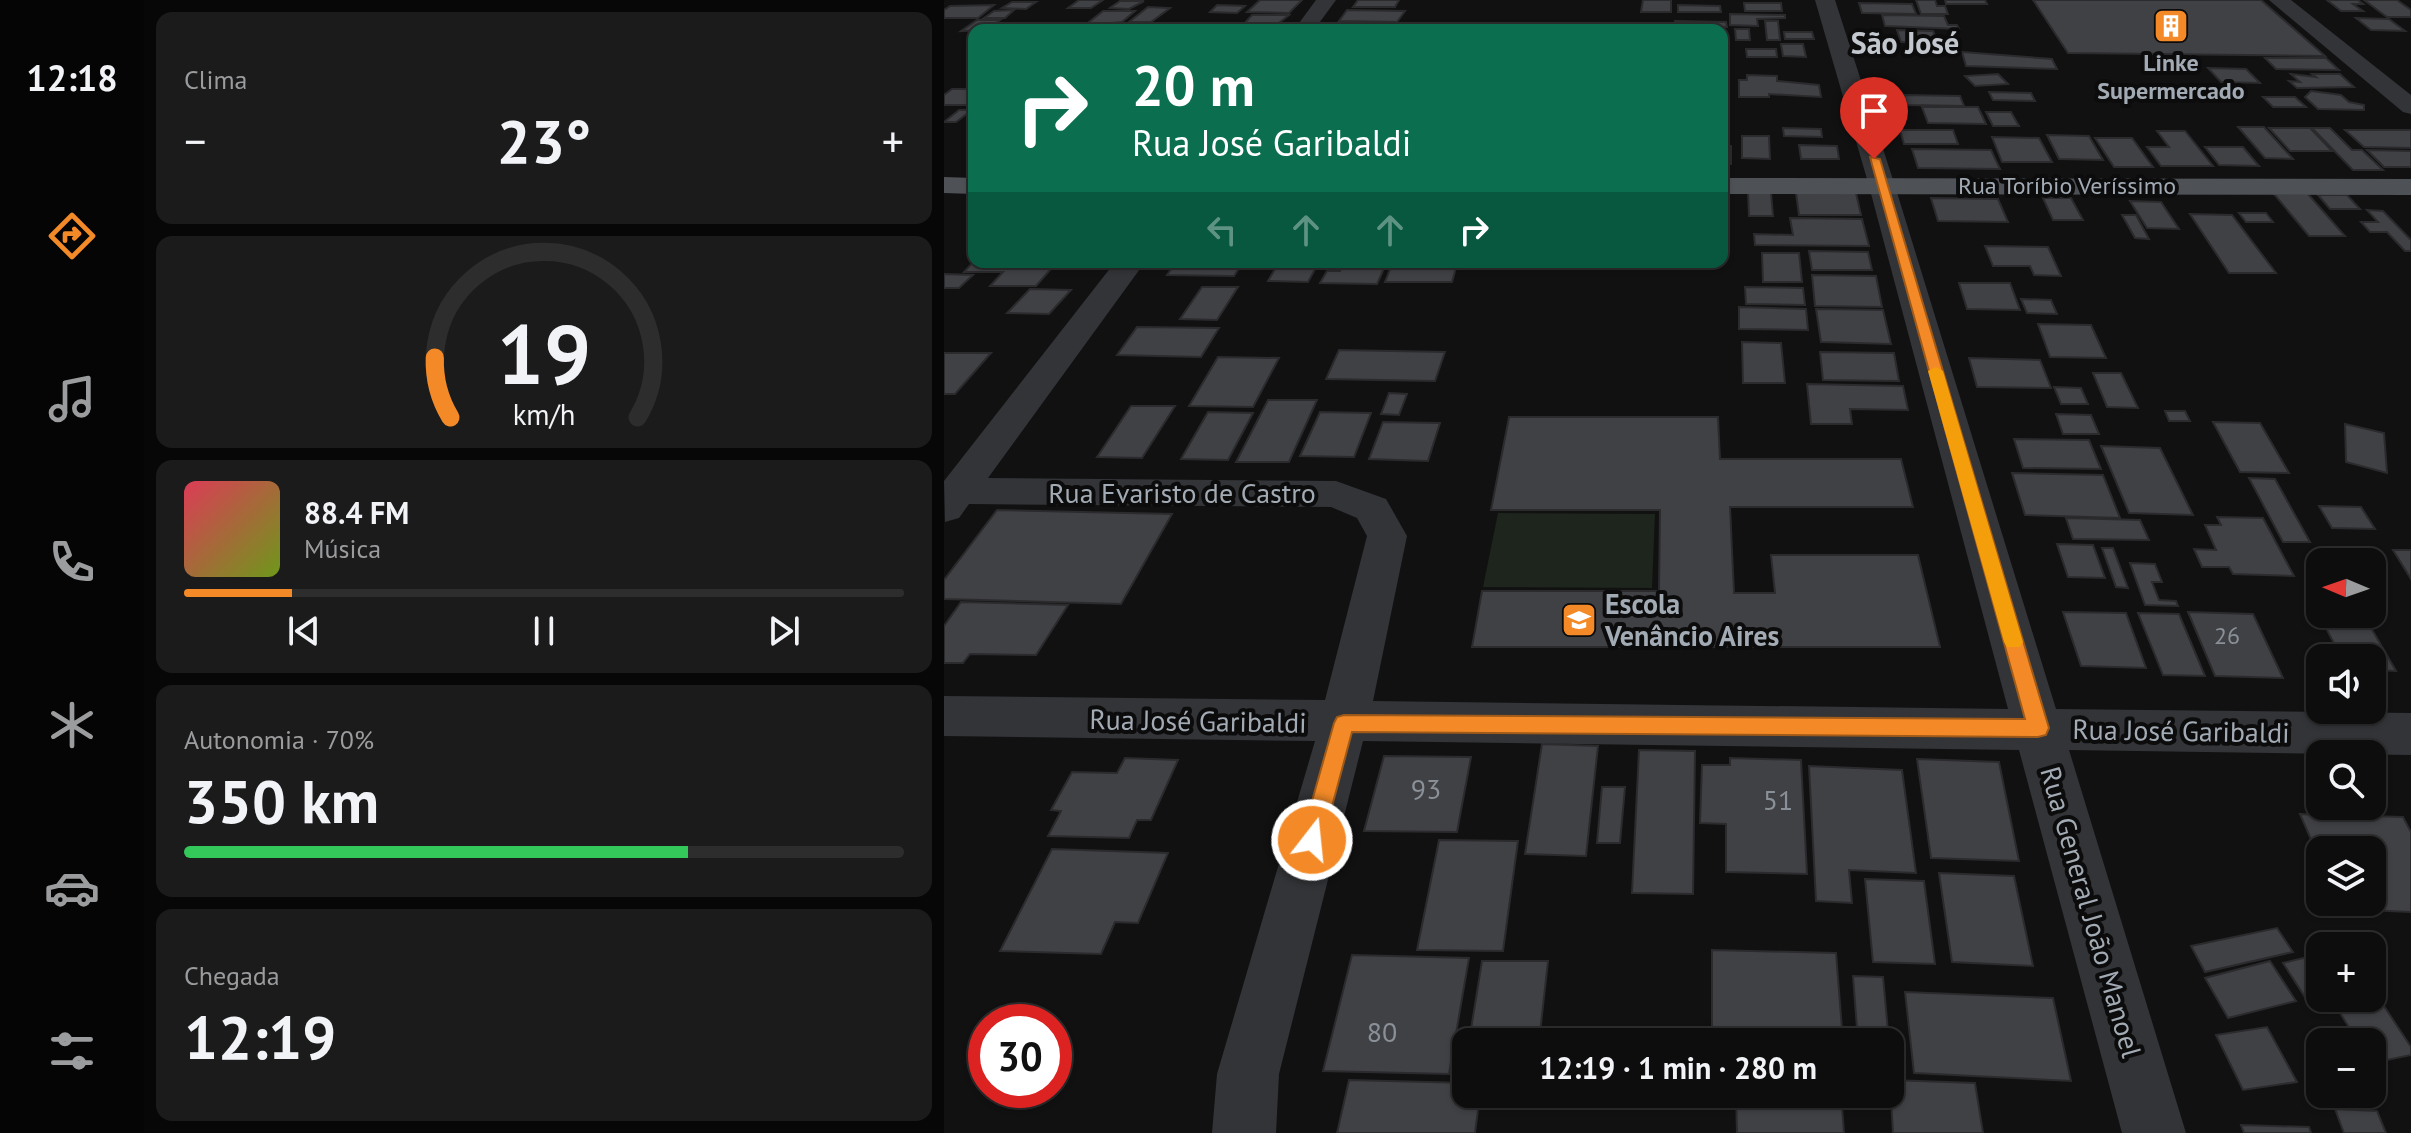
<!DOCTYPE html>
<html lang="pt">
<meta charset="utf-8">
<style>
body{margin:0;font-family:"PT Sans",sans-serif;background:#1b1b1c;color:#f1f3f6;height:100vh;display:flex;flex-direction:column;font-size:30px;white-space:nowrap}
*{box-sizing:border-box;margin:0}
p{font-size:26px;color:#9a9c9e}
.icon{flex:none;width:44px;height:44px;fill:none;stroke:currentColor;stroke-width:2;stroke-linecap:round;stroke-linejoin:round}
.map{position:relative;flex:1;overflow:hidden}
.drawer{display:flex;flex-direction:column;gap:12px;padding:12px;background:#070708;width:800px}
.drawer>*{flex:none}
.top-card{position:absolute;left:24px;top:24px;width:760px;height:244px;border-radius:16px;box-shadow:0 2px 6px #0004,0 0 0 2px #2d2d2e;background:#0b6e4f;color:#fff;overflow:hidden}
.needle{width:52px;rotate:272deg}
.controls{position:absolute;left:1362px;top:548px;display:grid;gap:16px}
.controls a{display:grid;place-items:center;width:80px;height:80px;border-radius:16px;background:#0d0d0e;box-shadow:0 2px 6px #0004,0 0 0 2px #2d2d2e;font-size:40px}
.speed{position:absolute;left:24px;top:1004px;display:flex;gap:16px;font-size:40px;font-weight:700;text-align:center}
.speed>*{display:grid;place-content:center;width:104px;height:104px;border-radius:50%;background:#0d0d0e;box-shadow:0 2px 6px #0004,0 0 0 2px #2d2d2e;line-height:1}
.speed .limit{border:12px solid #d22;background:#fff;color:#111}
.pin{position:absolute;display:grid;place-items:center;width:68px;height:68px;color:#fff;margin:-82px -34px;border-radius:50% 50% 50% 0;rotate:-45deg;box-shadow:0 0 8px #0007}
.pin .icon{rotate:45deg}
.me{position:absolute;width:88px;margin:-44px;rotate:16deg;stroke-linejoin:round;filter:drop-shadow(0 0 6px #0008)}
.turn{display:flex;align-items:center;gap:28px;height:168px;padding:0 32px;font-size:36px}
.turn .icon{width:104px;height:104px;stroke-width:2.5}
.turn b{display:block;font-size:56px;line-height:68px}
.lanes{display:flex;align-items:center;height:76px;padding:0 32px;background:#0003;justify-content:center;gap:40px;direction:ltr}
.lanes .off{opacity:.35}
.big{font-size:60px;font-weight:800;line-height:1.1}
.drawer .tile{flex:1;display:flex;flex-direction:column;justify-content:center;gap:12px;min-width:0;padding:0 28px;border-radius:16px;background:#1b1b1c}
.drawer .dial{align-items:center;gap:0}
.dial svg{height:208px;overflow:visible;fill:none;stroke:#2d2d2e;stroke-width:7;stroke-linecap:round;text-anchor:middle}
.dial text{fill:#f1f3f6;stroke:none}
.song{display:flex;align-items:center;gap:24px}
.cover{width:96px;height:96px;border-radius:12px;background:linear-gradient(135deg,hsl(350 70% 55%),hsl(80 70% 35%))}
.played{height:8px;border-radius:4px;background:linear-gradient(90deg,#f48a27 15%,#2d2d2e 15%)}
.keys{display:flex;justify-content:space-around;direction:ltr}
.heat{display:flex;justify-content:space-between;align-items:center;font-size:44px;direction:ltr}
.charge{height:12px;border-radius:6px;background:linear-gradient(90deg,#34c759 70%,#2d2d2e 0)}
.trip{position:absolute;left:508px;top:1028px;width:452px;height:80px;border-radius:16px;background:#0d0d0e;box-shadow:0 2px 6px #0004,0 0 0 2px #2d2d2e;font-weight:800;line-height:80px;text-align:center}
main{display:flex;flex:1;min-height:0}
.tab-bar{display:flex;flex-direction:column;width:144px;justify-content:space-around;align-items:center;background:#050506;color:#9a9c9e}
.tab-bar .icon{width:56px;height:56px}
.tab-bar .selected{color:#f48a27}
.tab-bar b{font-size:36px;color:#f1f3f6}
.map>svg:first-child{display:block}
</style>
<main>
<nav class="tab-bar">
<b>12:18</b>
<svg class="icon selected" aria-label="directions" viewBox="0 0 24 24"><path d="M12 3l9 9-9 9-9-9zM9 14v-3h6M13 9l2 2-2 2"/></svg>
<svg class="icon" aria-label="music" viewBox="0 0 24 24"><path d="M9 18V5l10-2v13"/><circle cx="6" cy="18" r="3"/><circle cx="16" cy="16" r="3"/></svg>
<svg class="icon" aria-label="phone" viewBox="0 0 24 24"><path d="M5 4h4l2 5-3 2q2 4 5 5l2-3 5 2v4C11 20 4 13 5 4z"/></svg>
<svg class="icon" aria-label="climate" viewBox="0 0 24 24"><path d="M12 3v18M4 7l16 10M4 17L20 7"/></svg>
<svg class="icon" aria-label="car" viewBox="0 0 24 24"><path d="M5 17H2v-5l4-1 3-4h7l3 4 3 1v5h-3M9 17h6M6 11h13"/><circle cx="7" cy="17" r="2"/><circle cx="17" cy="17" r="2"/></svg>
<svg class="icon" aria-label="filters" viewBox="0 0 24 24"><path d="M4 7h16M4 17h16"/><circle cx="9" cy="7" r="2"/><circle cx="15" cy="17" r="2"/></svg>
</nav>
<section class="drawer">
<div class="tile"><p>Clima</p>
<div class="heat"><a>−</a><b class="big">23°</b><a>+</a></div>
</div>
<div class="tile dial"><svg viewBox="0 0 100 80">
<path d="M14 69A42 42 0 1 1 86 69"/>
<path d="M14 69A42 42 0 0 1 8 46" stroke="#f48a27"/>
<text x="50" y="56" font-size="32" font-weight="700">19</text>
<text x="50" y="72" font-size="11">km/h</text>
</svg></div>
<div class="tile">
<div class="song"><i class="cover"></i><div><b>88.4 FM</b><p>Música</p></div></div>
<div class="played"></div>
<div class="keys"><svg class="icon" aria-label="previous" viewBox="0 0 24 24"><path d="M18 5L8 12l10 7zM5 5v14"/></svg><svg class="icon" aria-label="pause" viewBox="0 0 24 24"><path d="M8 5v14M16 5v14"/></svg><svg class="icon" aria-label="next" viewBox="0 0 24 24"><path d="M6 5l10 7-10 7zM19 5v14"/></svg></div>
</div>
<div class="tile"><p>Autonomia · 70%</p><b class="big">350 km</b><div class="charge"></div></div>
<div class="tile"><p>Chegada</p><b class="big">12:19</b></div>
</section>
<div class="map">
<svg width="1467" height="1133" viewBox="0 0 1467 1133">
<rect width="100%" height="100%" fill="#111112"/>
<!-- green -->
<path fill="#1d251d" d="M554 513 711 514 708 588 539 587Z"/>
<!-- building -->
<g fill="#404145" stroke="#2b2b2e" stroke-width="2">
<path d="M135 0H159L147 8H124Z"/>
<path d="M316 0H358L345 13 303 12Z"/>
<path d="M414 0H455L451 7H409Z"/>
<path d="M699 0H727V12H697Z"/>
<path d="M972 0H991L993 6H1001L1004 14H977Z"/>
<path d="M1001 0H1041L1043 4H1002Z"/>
<path d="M1089 0H1317L1381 56 1124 53Z"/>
<path d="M1383 0H1414L1419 4H1409L1419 11H1397Z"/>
<path d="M1420 0H1453L1467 10V17H1443Z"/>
<path d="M176 1H200L185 9 166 8Z"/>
<path d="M68 2H92L82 9 58 8Z"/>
<path d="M800 3H837L838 11H801Z"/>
<path d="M915 3 968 4 972 14 918 13Z"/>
<path d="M50 5 34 18H0V10L6 6Z"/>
<path d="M273 5 301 6 293 13 266 12Z"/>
<path d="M734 5 776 6 777 12H734Z"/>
<path d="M204 7 226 8 207 22H185Z"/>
<path d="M70 10 61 18H40L50 11Z"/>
<path d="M403 10 461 11 453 22 395 21Z"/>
<path d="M159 11H191L178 22 140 26Z"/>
<path d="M786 14 841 15V18L813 19 814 26 786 25Z"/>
<path d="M308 15H345L331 26H298Z"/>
<path d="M938 15 1000 16 1004 25H1013L1015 29 941 26Z"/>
<path d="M1412 18 1445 19 1461 31 1427 30Z"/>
<path d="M33 20H56L42 30 17 31Z"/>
<path d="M731 21 782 22 783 27H730Z"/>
<path d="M821 21H834L836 40H823Z"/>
<path d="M791 29H805L806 40H792Z"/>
<path d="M953 30 989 31 994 42H957Z"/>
<path d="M840 32H868L870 39H841Z"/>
<path d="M837 44H859L862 57 839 56Z"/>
<path d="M802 49H832L833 57H803Z"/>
<path d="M1018 52 1108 59 1113 69 1022 66Z"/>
<path d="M1321 58H1382L1395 70 1332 69Z"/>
<path d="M1264 68 1302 69 1316 83 1277 82Z"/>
<path d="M1054 74 1064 84 1031 86 1021 76Z"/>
<path d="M1347 74 1372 77 1368 74H1396L1410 87 1353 88 1345 81 1356 82Z"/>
<path d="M803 75 833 76V81L875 85 877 97 825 94V97H795V80H803Z"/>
<path d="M8 89H30V105H0V95Z"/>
<path d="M1367 91 1397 95 1405 102 1420 105V110L1374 109 1361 97Z"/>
<path d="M1045 92 1087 93 1091 101 1049 100Z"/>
<path d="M960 95 1016 96 1020 106 963 105Z"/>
<path d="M1319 97H1351L1362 107H1329Z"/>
<path d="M978 107H1034L1042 124 984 123Z"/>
<path d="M15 110H28L12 122H0Z"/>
<path d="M1042 112H1067L1075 126H1049Z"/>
<path d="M1294 127H1320L1349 159 1321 158Z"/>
<path d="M839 128 877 129 878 137 840 136Z"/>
<path d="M1325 128H1366L1388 151H1346Z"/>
<path d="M1368 128H1386L1408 150H1418L1439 170H1409Z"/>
<path d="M956 130H1009L1014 144H960Z"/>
<path d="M1401 130H1467V148L1420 147Z"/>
<path d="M1213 131H1241L1269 166H1217L1203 147H1225Z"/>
<path d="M1103 135 1145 136 1159 160 1115 159Z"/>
<path d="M798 136H825L826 159 798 158Z"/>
<path d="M1048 137 1095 138 1108 162H1058Z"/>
<path d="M1151 138H1188L1209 167H1170Z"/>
<path d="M855 145 893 146 895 159H857Z"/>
<path d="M778 146H787V164L778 163Z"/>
<path d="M1261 147H1299L1315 166 1275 165Z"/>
<path d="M968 149 1047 150 1056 169 974 168Z"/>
<path d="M1423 150 1467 151V167H1440Z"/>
<path d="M804 193H827L829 216H805Z"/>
<path d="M852 193H912L917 215H855Z"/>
<path d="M1330 194H1364L1401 236H1365Z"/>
<path d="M1374 195H1403L1416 209H1386Z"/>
<path d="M987 198 1054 199 1064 222 994 221Z"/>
<path d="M1099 198H1127L1139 220H1109Z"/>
<path d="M1186 201 1217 202 1235 229 1203 228Z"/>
<path d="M1423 210 1439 211 1467 240V251H1461L1443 232H1426L1417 222H1434Z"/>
<path d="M1295 213H1322L1329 222H1302Z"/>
<path d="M1246 214 1288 215 1332 273H1285Z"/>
<path d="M1178 215H1192L1205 239 1191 238Z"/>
<path d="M846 218 918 219 925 246 811 245 810 234 849 235Z"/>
<path d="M1041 246 1104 247 1117 276 1090 275 1086 266H1049Z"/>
<path d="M865 251 924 252 928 270H868Z"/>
<path d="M818 253H855L858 282H819Z"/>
<path d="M30 261V262H113L92 286H46L59 272H20Z"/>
<path d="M232 262H299L290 276 223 275Z"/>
<path d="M335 262H375L364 282 324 281Z"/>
<path d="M400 262H443L433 284 376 283 383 271H396Z"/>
<path d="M690 262H722V269H689Z"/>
<path d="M448 264H513L508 282H441Z"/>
<path d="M0 274 29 275 15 288H0Z"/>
<path d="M868 275 932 276 938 307 871 306Z"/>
<path d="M1015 283H1066L1076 310 1023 309Z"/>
<path d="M258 287H294L273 320 236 319Z"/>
<path d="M801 287 859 288 861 305 802 304Z"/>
<path d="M86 289 127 290 105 314 63 313Z"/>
<path d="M1077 299 1107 300 1113 314 1083 313Z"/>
<path d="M795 307 862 309 864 330 795 329Z"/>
<path d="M872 309 939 310 947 344 877 342Z"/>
<path d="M1094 324 1147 325 1162 358 1106 357Z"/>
<path d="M193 327 275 328 257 357 173 355Z"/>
<path d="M798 342 837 343 841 383H799Z"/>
<path d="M395 350 501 352 491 381 382 379Z"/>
<path d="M876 352 950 353 955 381 879 380Z"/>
<path d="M0 353H47L11 394H0Z"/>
<path d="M274 357 335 358 309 407 245 406Z"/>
<path d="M1025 358 1096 360 1107 388 1033 387Z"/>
<path d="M1149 373H1177L1194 408 1163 407Z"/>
<path d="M863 384 959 386 964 410 906 409 908 424H867Z"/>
<path d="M1110 387 1137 388 1144 404H1117Z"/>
<path d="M445 393 463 394 455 415 437 414Z"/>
<path d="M324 400H373L345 462H292Z"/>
<path d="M187 406H231L198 458 153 457Z"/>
<path d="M1221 411H1241L1246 421H1225Z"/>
<path d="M264 412 309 413 284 460 237 459Z"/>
<path d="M376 412 427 413 410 457 356 456Z"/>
<path d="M1112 414 1147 415 1155 434H1119Z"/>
<path d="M565 417H774L776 459H957L969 507H786L790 593H831L827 555H974L996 647H528L538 591H715L716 510H547Z"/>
<path d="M439 422 496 423 484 461 425 459Z"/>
<path d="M1269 422 1316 423 1345 473 1296 472Z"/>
<path d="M1401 424 1440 433 1443 473 1402 462Z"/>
<path d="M1070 439 1145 440 1157 469 1079 468Z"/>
<path d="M1157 446 1216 448 1249 515 1185 513Z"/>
<path d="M1068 473 1159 475 1176 518 1081 515Z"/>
<path d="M1305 478 1331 479 1366 542H1339Z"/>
<path d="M1375 506 1417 507 1431 529 1388 528Z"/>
<path d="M53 510 228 514 177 604 0 599V580Z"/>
<path d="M1273 517 1319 518 1350 576 1289 574 1285 567H1258L1250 549 1272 550 1261 525H1277Z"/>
<path d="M1122 518 1196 520 1205 540 1129 539Z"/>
<path d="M1113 544 1149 545 1161 578 1124 577Z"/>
<path d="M1158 548H1169L1184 588 1172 587Z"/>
<path d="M1449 550H1467V579Z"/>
<path d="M1186 563 1211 564 1218 582H1208L1215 600 1232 601 1234 606 1201 605Z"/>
<path d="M1364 595 1376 596V614H1419L1452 671 1428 670V658H1398Z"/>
<path d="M17 602 124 605 92 655 26 654 19 663H0V626Z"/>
<path d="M1119 612 1182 613 1202 668 1137 666Z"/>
<path d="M1244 612 1309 614 1339 678 1271 676Z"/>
<path d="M1194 613 1235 614 1261 676 1219 675Z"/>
<path d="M598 744 654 746 642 856 581 854Z"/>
<path d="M695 750 751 751 749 894 688 893Z"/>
<path d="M440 756 527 757 513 832 420 831Z"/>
<path d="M181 758 234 760 207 820H193L185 838 104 836 117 811 107 810 128 772 173 773Z"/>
<path d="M786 758 857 760 863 874 782 872V824L756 823 758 765H786Z"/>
<path d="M973 759 1055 762 1075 861 987 858Z"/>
<path d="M865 766 958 770 972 873 905 870 908 903 872 901Z"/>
<path d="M658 787H681L676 843H653Z"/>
<path d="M1356 814 1459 817 1467 832V912L1398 909 1395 902H1428V850H1376V860Z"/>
<path d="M495 840 574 841 559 951 473 950Z"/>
<path d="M108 849 224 853 194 923 171 922 157 954 56 951Z"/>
<path d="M995 873 1070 876 1089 966 1008 962Z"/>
<path d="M921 879 980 881 991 964 929 962Z"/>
<path d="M1333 928 1349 952 1261 972 1247 946Z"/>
<path d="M768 950 892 953 899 1042H768Z"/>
<path d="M1376 954V998H1407L1368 1008 1339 963Z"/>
<path d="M408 955 525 958 505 1074 379 1071Z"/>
<path d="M538 961H604L595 1042H525Z"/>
<path d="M1326 961 1352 1001 1284 1018 1261 978Z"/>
<path d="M909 976 939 977 945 1042H914Z"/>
<path d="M961 992 1109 998 1127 1081 970 1073Z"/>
<path d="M1436 1000 1467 1047V1055L1428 1063V1042H1414L1393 1008Z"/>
<path d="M1323 1027 1353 1082 1299 1090 1272 1035Z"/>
<path d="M405 1080 522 1083V1094H536L531 1133H393Z"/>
<path d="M946 1080 1031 1083 1039 1133H949Z"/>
<path d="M792 1094H897L900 1133H793Z"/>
<path d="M1391 1109 1433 1111 1442 1133H1400Z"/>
<path d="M1297 1125 1365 1127 1367 1133H1300Z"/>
</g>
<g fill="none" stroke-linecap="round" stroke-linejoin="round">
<!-- minor -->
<g fill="#323437" fill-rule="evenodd">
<path d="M372 0H392L370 30H350Z"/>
<path d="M871 0H891L951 186 1112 709 1467 713V755L1125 750 1242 1133H1178L1075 750 419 741 335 1074 332 1133H268L273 1074 371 741 0 736V696L381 700 423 536 413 518 387 507 25 504 15 518 1 522 0 481 171 262H201L44 478 392 481 442 499 463 536 429 701 1064 709 925 186Z"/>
<path d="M1325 0H1347L1467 95V114L1459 112Z"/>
</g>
<!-- major -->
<g fill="#4e5156" fill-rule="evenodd">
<path d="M0 177 30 178V194L0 193Z"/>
<path d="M778 178 1467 179V195L778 194Z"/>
</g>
</g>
<!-- route -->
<path fill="#f48a27" stroke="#9f5a19" stroke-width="2" d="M926 157 936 159 1105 728 1102 735 1094 737 408 732 379 840 376 848 368 851 360 848 357 840 390 723 393 717 400 715 1081 719Z"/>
<!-- slow -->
<path fill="#f59e0b" d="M992 367 999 371 1079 642 1076 647H1063L1060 642 984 371Z"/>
<!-- icons -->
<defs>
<g id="building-square" transform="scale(1.8)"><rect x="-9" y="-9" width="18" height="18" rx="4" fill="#f48a27" stroke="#0c0c0d"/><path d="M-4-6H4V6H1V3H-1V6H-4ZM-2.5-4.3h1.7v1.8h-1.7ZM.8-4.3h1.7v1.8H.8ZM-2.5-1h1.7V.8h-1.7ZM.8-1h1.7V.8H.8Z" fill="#fff"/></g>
<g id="school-square" transform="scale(1.8)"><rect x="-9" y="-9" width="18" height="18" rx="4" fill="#f48a27" stroke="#0c0c0d"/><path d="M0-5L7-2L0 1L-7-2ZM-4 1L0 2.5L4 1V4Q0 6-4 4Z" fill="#fff"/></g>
</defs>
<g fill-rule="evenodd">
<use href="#building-square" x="1227" y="26"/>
<use href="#school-square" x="635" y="620"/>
</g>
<g text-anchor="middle" stroke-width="8" stroke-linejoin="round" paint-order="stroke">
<!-- far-poi labels -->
<g font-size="24" font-weight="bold" fill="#a2aab3" stroke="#0c0c0d">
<text x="1227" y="71">Linke<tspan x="1227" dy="28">Supermercado</tspan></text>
</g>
<!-- far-street labels -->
<g font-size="24" fill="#a2aab3" stroke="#0c0c0d">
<text x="1123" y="194">Rua Toríbio Veríssimo</text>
</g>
<!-- number labels -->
<g font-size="24" fill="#8a9098">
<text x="1283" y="644">26</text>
</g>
<!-- street labels -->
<g font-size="28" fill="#a2aab3" stroke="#0c0c0d">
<text x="238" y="503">Rua Evaristo de Castro</text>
<text transform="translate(254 721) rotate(1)" y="10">Rua José Garibaldi</text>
<text transform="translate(1237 731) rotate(1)" y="10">Rua José Garibaldi</text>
<text transform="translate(1147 912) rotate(74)" y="10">Rua General João Manoel</text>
</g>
<!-- poi labels -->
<g font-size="28" font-weight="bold" fill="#a2aab3" stroke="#0c0c0d" text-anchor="start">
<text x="661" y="614">Escola<tspan x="661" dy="32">Venâncio Aires</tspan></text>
</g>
<!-- near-number labels -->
<g font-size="28" fill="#8a9098">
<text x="482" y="799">93</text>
<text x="834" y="810">51</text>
<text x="438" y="1042">80</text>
</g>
<!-- far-district labels -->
<g font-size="30" font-weight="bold" fill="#c3c8cf" stroke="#0c0c0d">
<text x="961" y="54">São José</text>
</g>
</g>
</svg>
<div class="controls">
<a><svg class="needle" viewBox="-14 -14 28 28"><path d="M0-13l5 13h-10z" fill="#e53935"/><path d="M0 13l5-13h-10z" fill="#9a9c9e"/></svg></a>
<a><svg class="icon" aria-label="sound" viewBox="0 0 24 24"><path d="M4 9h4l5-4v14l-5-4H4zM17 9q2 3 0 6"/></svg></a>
<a><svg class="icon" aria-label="search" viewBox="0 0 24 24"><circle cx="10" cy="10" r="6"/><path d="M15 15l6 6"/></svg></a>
<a><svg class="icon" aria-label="layers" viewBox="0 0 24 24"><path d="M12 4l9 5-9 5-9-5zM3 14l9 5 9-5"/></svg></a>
<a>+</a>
<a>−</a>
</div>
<div class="speed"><div class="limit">30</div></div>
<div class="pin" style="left:930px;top:159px;background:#d93025"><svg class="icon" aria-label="arrive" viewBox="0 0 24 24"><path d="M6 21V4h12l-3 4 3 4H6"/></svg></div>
<svg class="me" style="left:368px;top:840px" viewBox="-20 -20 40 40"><circle r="17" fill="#f48a27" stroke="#fff" stroke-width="3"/><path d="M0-11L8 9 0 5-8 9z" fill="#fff"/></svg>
<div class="trip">12:19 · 1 min · 280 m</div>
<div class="top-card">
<div class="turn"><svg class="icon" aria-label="right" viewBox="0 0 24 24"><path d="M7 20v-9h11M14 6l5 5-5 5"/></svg><div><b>20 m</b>Rua José Garibaldi</div></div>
<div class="lanes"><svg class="icon off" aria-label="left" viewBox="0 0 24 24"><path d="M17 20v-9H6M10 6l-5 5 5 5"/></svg><svg class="icon off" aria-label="ahead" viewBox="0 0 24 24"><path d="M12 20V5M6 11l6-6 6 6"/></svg><svg class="icon off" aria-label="ahead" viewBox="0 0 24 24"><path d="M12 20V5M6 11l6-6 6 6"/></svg><svg class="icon" aria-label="right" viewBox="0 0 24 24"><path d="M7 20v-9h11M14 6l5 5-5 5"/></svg></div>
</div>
</div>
</main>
